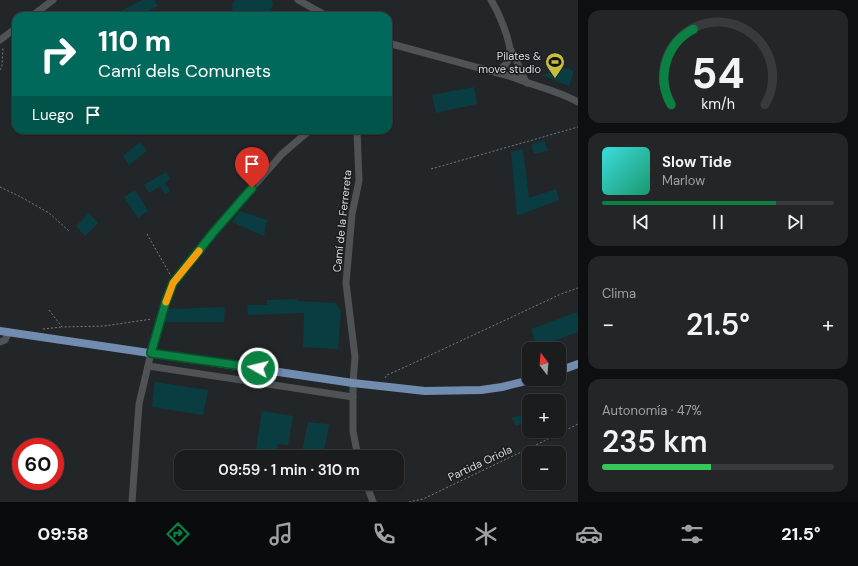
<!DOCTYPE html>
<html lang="es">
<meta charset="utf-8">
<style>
body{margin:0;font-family:"DM Sans",sans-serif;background:#232527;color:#f1f3f6;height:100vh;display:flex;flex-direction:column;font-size:15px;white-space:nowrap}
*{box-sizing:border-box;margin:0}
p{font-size:13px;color:#9fa1a4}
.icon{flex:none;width:22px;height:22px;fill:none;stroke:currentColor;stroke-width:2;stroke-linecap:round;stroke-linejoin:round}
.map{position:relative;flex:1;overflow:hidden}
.details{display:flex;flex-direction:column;gap:10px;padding:10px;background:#0e0f10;width:280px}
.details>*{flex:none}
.banner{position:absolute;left:12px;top:12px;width:380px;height:122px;border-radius:12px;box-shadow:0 1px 3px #0004,0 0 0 1px #383a3c;background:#00695c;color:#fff;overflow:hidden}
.needle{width:26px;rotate:344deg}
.fabs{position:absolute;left:522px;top:342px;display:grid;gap:8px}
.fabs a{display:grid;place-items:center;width:44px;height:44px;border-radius:8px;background:#1a1c1e;box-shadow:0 1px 3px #0004,0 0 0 1px #383a3c;font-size:20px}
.speed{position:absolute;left:12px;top:438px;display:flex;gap:8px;font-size:20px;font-weight:700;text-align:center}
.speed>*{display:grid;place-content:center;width:52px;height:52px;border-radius:50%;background:#1a1c1e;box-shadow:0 1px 3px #0004,0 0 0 1px #383a3c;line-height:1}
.speed .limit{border:6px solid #d22;background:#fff;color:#111}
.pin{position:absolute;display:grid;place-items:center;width:34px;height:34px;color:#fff;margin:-41px -17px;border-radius:50% 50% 50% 0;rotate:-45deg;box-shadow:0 0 4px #0007}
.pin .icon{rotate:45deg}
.me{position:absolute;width:44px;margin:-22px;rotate:278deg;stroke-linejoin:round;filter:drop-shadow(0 0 3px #0008)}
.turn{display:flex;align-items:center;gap:14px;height:84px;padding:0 20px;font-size:18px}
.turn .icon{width:52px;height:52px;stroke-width:2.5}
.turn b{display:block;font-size:28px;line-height:34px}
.then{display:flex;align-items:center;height:38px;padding:0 20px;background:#0003;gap:8px;font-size:15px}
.big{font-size:30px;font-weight:600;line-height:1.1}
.details .card{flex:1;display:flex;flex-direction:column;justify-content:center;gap:6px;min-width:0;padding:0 14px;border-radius:12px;background:#232527}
.details .dial{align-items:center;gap:0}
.dial svg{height:104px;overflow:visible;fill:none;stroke:#383a3c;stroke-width:7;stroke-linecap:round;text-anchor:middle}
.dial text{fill:#f1f3f6;stroke:none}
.song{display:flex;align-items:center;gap:12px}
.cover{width:48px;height:48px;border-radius:6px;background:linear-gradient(135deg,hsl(180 70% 55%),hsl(160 70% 35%))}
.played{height:4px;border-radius:2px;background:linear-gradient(90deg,#0b8043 75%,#383a3c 75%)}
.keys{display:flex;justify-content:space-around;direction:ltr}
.heat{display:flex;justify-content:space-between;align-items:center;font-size:22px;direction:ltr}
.charge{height:6px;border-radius:3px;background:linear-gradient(90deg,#34c759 47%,#383a3c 0)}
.trip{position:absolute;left:174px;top:450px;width:230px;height:40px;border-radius:12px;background:#1a1c1e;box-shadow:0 1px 3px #0004,0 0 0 1px #383a3c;font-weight:600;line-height:40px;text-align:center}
.tab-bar{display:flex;height:64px;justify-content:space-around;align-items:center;background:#0a0b0c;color:#9fa1a4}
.tab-bar .icon{width:28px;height:28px}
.tab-bar .active{color:#0b8043}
.tab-bar b{font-size:18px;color:#f1f3f6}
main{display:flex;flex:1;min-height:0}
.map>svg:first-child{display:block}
</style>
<main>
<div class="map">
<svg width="578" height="502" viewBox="0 0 578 502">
<rect width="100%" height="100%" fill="#232628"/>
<!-- building -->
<g fill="#0a3d42">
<path d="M143 0H154L158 6 138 16H120L119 12Z"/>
<path d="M235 0H272L273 4 267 16H233L232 5Z"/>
<path d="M567 68 574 71 569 86 542 75Z"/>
<path d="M474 87 477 104 436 113 432 95Z"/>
<path d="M544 140 548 151 534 154 531 145Z"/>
<path d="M140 142 147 151 129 165 123 156Z"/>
<path d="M523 149 529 198 556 189 559 200 517 216 511 152Z"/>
<path d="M166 172 170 179 165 183 170 191 165 194 160 186 149 193 144 185Z"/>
<path d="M135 190 148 211 138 218 124 197Z"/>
<path d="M240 211 267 220 264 236 232 222Z"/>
<path d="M89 213 98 223 85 236 76 226Z"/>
<path d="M297 299V301L336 303 341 311 338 349 303 347 304 313 248 315 247 305H267V300Z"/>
<path d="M225 307 224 322H165L169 309Z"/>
<path d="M577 312 578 316V332L537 347 531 329Z"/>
<path d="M155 382 208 390 203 415 152 407Z"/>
<path d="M262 411 293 416 288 445 278 444 276 457H255Z"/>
<path d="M529 412V420L516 426 512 418Z"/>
<path d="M308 422 329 424 323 457 302 452Z"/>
</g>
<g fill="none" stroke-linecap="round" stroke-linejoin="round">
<!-- path -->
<g stroke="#797c7e" stroke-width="1" stroke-dasharray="2 2" stroke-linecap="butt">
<path d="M0 70 2 66 3 47"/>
<path d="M431 169 578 127"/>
<path d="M0 187 19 196 49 213 69 231"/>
<path d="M147 234 171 276"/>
<path d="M49 310 62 327 104 326 152 319"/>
<path d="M43 329 62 327"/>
<path d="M385 378 387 375 405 367 561 294 578 288"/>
<path d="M409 502 423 499 542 442 578 424"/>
</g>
<!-- minor -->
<g stroke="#4f5355" stroke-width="7">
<path d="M298 0 327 16"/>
<path d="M491 0C498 11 512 43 510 56 508 63 503 68 497 72"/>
<path d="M32 16 53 0"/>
<path d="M0 40 16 28"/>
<path d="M388 43 512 77C534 86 557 90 578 102"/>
<path d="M510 49C518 59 519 72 527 83"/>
<path d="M357 130 359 181 352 214 346 283 355 357 353 383V431L358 457"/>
<path d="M0 342 5 340 9 332"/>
<path d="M148 366 353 397"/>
<path d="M258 368 259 356"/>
<path d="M366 483 373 502"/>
<path d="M132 502 139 404 151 353 166 301 173 283 212 234 282 154 310 130"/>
</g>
<!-- major -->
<g stroke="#728caf" stroke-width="8">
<path d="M0 331 353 383 425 391 481 390 502 387 534 379"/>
<path d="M559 371 578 364"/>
</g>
</g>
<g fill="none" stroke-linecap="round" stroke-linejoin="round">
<!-- route casing -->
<g stroke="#07532c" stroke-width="10">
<path id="route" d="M252 188 212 234 173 283 166 301 151 353 258 368"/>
</g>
<!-- route -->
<use href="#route" stroke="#0b8043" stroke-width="7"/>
<!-- slow -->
<path stroke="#f59e0b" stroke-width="7" d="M166 302 173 283 199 251"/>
</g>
<!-- icons -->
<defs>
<g id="stadium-pin" transform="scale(1)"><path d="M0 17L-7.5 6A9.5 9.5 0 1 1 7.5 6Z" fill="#c4bd3e" stroke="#1a1d1f"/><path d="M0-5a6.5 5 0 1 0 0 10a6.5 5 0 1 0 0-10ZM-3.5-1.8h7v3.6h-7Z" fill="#111"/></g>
</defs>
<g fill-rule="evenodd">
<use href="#stadium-pin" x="555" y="62"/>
</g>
<g text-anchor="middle" stroke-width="3" stroke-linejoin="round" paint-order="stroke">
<!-- poi labels -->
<g font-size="11" fill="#dadcde" stroke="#1a1d1f" text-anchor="end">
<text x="541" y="60">Pilates &amp;<tspan x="541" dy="13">move studio</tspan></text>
</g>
<!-- street labels -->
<g font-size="11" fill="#dadcde" stroke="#1a1d1f">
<text transform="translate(342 221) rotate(-84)" y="4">Camí de la Ferrereta</text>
<text transform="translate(480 463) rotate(-25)" y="4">Partida Oriola</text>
</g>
</g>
</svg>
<div class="fabs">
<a><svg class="needle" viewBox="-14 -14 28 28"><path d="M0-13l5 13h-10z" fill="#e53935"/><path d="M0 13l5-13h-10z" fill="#9fa1a4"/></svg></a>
<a>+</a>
<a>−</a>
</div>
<div class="speed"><div class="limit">60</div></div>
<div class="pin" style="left:252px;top:188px;background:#d93025"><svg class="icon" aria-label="arrive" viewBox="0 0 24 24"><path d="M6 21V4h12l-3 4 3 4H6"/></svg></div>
<svg class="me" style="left:258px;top:368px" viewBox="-20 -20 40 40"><circle r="17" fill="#0b8043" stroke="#fff" stroke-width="3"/><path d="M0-11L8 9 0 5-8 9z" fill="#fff"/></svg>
<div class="trip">09:59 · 1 min · 310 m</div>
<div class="banner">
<div class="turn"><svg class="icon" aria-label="right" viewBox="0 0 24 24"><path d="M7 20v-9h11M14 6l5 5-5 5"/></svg><div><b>110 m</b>Camí dels Comunets</div></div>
<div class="then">Luego<svg class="icon" aria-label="arrive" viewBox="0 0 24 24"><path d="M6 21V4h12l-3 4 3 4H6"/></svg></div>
</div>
</div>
<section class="details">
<div class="card dial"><svg viewBox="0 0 100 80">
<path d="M14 69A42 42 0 1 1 86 69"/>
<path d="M14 69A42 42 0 0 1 31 11" stroke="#0b8043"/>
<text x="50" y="56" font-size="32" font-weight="700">54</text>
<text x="50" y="72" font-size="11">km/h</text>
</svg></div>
<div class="card">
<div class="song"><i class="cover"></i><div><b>Slow Tide</b><p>Marlow</p></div></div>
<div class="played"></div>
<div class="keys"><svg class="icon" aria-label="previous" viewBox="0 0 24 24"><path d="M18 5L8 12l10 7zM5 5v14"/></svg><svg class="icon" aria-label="pause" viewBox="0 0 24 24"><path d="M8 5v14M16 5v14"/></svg><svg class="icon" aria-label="next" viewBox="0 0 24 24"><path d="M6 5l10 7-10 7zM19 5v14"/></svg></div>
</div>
<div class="card"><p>Clima</p>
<div class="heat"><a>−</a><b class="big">21.5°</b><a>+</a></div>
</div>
<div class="card"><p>Autonomía · 47%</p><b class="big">235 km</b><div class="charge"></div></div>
</section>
</main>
<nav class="tab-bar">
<b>09:58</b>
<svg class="icon active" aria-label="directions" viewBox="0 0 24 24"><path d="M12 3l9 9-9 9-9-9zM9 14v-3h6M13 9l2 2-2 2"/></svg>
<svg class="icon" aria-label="music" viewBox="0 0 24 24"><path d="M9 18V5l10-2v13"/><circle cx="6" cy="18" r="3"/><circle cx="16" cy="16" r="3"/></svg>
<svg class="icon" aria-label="phone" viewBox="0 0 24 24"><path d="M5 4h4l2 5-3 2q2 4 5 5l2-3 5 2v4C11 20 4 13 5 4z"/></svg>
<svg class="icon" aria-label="climate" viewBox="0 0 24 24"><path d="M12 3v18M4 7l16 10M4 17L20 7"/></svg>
<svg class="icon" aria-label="car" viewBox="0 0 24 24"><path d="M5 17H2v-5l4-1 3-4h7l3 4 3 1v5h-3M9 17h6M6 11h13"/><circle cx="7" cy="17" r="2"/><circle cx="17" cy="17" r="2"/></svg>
<svg class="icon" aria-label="filters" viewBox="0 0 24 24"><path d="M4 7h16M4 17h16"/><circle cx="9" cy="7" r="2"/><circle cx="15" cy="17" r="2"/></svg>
<b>21.5°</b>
</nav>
